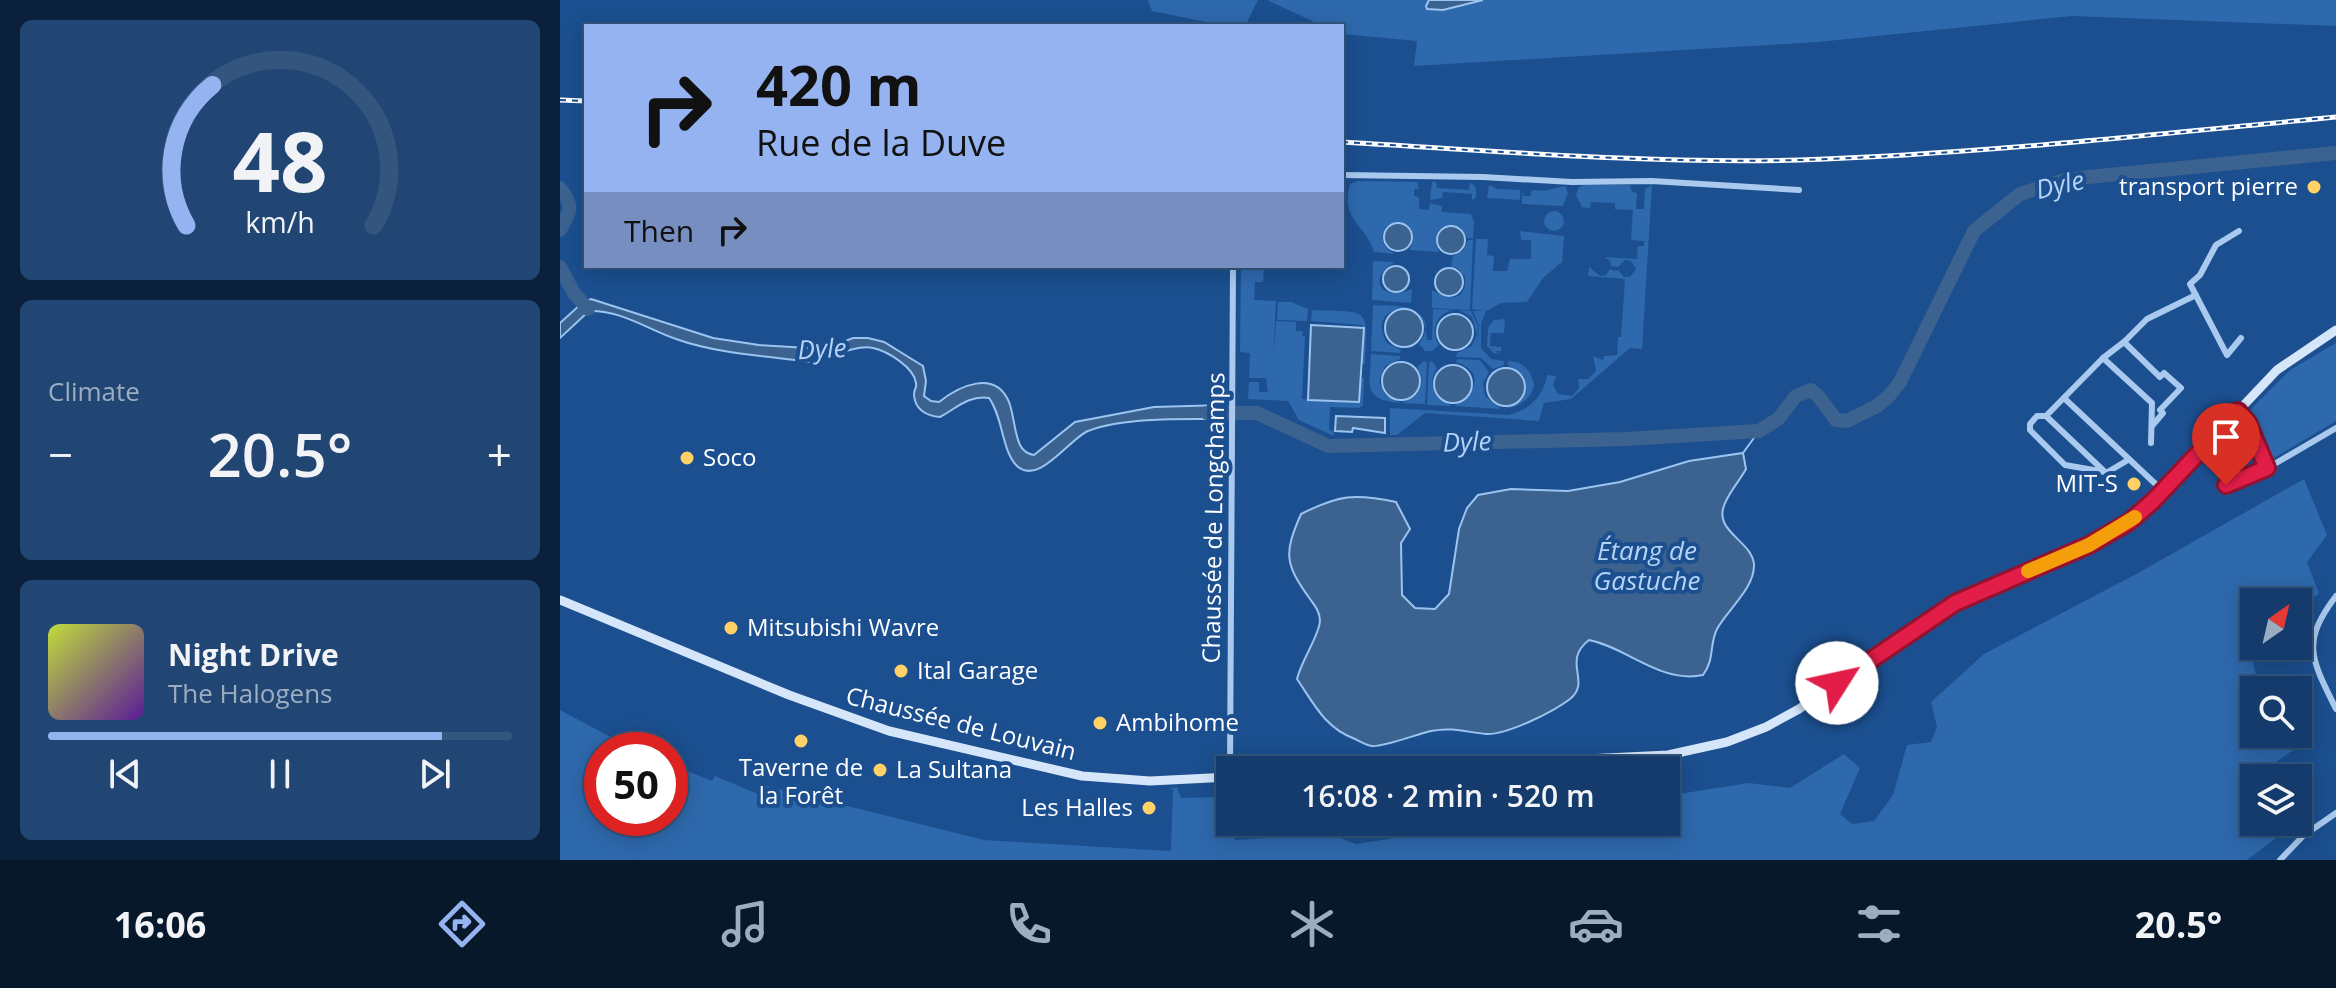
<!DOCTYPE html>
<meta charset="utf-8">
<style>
body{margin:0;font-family:"Open Sans",sans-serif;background:#214673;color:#f1f3f6;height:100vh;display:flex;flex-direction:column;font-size:30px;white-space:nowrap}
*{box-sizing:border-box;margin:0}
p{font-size:26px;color:#9dadc1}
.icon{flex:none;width:44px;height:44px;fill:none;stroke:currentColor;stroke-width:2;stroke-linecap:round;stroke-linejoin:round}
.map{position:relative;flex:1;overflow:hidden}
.sheet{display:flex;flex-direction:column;gap:20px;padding:20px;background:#0b203b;width:560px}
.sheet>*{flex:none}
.hud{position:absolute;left:24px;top:24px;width:760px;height:244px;border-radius:0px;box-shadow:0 4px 20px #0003,0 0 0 2px #33557e;background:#95b2f1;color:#111;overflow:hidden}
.needle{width:52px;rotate:34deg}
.fabs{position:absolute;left:1680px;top:588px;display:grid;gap:16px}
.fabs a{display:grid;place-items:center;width:72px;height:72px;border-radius:0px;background:#143b6b;box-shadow:0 4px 20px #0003,0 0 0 2px #33557e;font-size:40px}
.speed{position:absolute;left:24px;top:732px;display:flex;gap:16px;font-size:40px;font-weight:700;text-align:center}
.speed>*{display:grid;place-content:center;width:104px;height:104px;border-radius:50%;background:#143b6b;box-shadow:0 4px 20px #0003,0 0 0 2px #33557e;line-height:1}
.speed .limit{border:12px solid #d22;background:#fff;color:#111}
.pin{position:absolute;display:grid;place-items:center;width:68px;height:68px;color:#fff;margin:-82px -34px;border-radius:50% 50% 50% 0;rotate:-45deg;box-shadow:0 0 8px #0007}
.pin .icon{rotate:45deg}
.me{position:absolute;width:88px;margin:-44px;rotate:55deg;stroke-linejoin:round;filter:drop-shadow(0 0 6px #0008)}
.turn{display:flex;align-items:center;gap:28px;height:168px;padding:0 40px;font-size:36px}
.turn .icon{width:104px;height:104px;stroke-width:2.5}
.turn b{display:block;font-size:56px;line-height:68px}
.then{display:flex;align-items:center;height:76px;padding:0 40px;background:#0003;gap:16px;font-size:30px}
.big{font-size:60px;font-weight:600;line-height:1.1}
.sheet .widget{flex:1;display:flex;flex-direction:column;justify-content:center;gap:12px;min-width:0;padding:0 28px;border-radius:12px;background:#214673}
.sheet .dial{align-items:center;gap:0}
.dial svg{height:208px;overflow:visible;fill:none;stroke:#33557e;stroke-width:7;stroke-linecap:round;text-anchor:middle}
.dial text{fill:#f1f3f6;stroke:none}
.song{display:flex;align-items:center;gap:24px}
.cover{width:96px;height:96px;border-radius:12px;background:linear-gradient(135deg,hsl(70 70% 55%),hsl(270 70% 35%))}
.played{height:8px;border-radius:4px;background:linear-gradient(90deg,#95b2f1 85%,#33557e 85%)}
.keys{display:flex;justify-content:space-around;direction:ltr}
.heat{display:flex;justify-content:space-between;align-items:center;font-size:44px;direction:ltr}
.trip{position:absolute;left:656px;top:756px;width:464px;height:80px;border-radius:0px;background:#143b6b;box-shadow:0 4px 20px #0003,0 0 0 2px #33557e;font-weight:600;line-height:80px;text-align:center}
.tab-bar{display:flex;height:128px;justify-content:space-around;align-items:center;background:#08182b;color:#9dadc1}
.tab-bar .icon{width:56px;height:56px}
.tab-bar .active{color:#95b2f1}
.tab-bar b{font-size:36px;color:#f1f3f6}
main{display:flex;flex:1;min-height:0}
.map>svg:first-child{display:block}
</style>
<main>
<section class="sheet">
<div class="widget dial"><svg viewBox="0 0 100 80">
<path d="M14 69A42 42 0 1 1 86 69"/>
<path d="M14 69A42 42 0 0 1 24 15" stroke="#95b2f1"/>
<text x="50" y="56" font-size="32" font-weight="700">48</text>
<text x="50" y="72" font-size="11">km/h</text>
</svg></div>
<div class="widget"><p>Climate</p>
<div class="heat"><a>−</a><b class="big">20.5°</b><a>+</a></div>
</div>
<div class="widget">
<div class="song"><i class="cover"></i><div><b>Night Drive</b><p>The Halogens</p></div></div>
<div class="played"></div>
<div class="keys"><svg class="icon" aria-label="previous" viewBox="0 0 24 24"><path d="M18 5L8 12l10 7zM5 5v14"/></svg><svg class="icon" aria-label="pause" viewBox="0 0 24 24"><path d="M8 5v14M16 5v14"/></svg><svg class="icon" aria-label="next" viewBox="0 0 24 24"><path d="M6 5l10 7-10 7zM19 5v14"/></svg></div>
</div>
</section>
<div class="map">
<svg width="1776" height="860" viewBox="0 0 1776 860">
<rect width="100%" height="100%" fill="#1b4f8f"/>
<!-- green -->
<g fill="#2e69ad">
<path d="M588 0H698L685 26H666L592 11Z"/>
<path d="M707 0H1776V26L1512 16 1258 42 854 66 857 41 782 34V26H763Z"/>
<path d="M798 181 857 182 859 189H854V196L859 197V209L869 210 870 203 882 206V212L911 214 914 222 913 239 907 238 900 227C880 219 871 236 879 252L849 250C861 232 844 213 826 227 818 239 825 248 835 254L814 252C806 224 780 221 790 184Z"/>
<path d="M872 182H876L877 188 909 190 910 183 913 184 916 189V198L912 200V194L883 192 882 198 870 200Z"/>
<path d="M929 185 937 189 960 190V200L927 198Z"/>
<path d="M1024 185H1070L1072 192 1077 193 1076 209H1084L1085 189 1092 185 1082 349 1070 348 1011 399 984 403 979 421 865 413 837 435H830V408L949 415C969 410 984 396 987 375L996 376 993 385 998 394 1012 396 1019 388 1018 379H1028L1036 371 1033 356 1043 360 1044 356 1057 355 1058 337H1061L1065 279 1028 276 1029 267 1040 276 1046 275 1050 269 1054 271 1058 270 1064 277H1070L1076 269 1071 261 1065 260 1058 267 1051 266V262L1045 257 1077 259 1078 246H1084V241L1071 240 1073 210 1055 209V203L1031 202 1030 208 1022 207 1016 195 1019 187Z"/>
<path d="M1005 186 1008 193 1003 206 962 204V190L963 196H970L972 190 984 191Z"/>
<circle cx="994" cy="221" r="10"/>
<path d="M960 231 1004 236 1002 262 983 278 967 302 941 303 926 311 921 324V348L931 359 944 361V365L933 369 921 358 896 357 897 353 912 346 917 334 912 317 899 310 911 311 918 326 917 350 919 326 913 311H924L912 309 916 239H928L927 255 934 256 933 271H947L950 259H971V240H961Z"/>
<path d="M908 240H913L910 310 872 308V290C886 299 907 304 905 277L897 268 891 267 893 256 903 251Z"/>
<path d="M813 261 835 262C806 278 821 303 852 289L851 303 812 300Z"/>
<path d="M681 266H704L703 282H695L694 300 716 301 713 361 716 321 736 322V331H743L742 336H745L742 399 799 402 801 378H804L803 405 799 408 770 407 769 430 773 431 774 436 739 420 728 401 688 399 689 382H699V392H708L706 378H689L690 353 680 352Z"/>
<path d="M718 302H731L748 309 747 321 717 320Z"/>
<path d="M813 305C845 307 865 301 867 340H872L873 309 894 310C876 313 870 330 879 345L872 351H865L859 344C891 301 800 294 827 343L841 350 840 353 811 351Z"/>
<path d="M752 310C809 313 808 304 805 364H801L802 325 751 321Z"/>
<path d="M945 319 944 333H931L930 346 941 347V351H935L941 354 934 353 927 346 928 328 934 320Z"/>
<path d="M1776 343V421L1712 459 1687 413 1730 370Z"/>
<path d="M811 354 840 356V359L825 366 819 382 825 395 840 403C802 399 810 386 811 354Z"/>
<path d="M897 359 920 360 929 372 923 383 925 396 941 409 894 406C913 396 928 372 896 362Z"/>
<path d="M864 361 867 362 865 404 841 403C857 398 868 385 857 367Z"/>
<path d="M872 361 877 368C866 386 876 399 892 406L867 405 869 362Z"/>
<path d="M948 361C964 362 971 370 974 385 971 400 959 407 943 409L958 403 966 387 964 376 948 365Z"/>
<path d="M1744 479 1767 535 1747 562 1759 594 1738 605V602H1694V627L1685 632 1700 690H1694V734H1718L1735 749 1684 784 1694 797V822H1715L1724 832 1687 860H0V710L75 750H42V818H110V764L152 781 155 776 198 794 203 785 424 840 611 851 613 790 609 789 617 787 621 798 659 797 670 794V822H673L675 840 770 834 796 844 939 822H1106V796L1189 783 1230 788 1284 754 1300 768 1280 814 1292 824 1314 821 1333 795 1347 745 1371 742 1377 727 1371 702 1424 654 1578 573Z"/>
</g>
<!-- water -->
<g fill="#3c6290" stroke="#9cc4f0" stroke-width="2">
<path d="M869 0H923L883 10 867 9 866 6Z"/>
<circle cx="838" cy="237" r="14"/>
<circle cx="891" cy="240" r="14"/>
<circle cx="836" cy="279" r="13"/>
<circle cx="889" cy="282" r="14"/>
<path d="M31 299 153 338 199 345 265 349 293 338H308L324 342 363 366 366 381 364 396 371 401 379 402C399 386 435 369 449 402 454 415 454 432 460 445 463 451 468 454 474 455L515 422 594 407 663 405V419C626 419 562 417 528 431 509 439 479 486 457 466 442 452 443 417 429 398 408 395 397 408 380 417 367 416 355 410 354 395 354 388 357 389 356 383 354 367 327 351 313 348 293 344 270 359 251 362 207 356 158 354 116 339 87 329 61 310 29 311L0 338V323L22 303Z"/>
<circle cx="844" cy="328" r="19"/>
<circle cx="895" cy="332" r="18"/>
<path d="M751 325 804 328 799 402 748 400Z"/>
<circle cx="841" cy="381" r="19"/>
<circle cx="893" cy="384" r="19"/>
<circle cx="946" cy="387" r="19"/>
<path d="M776 416 825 418V433L793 428 792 432 775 431Z"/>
<path d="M1183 453 1186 469C1180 480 1171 490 1166 501 1150 531 1191 539 1194 564 1195 588 1168 609 1157 629 1149 645 1155 659 1143 675 1101 684 1068 648 1029 640 1001 662 1032 681 1010 699 993 712 947 735 926 734 906 732 892 727 871 731 857 734 824 747 812 746 807 746 799 741 795 739 765 728 754 704 737 679 741 661 759 636 760 621 760 612 755 606 750 599 724 563 724 553 741 514 779 495 794 493 836 502L850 529 841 543 842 595 855 608 875 609 889 594 899 529 907 508 918 495 951 489 1008 491 1060 482 1129 461Z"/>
</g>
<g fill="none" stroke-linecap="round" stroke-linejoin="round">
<!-- stream -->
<path stroke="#9cc4f0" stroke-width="2" d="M1183 453 1199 431"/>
<!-- river -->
<g stroke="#3c6290" stroke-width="14">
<path d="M0 188C15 207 10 211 0 230"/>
<path d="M0 267 14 293 28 309"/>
<path d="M647 413H697L768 446 1066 439 1199 431 1218 419 1236 396 1251 390 1259 397 1276 420 1287 421 1317 406 1329 396 1340 382 1414 231 1460 194 1508 179 1776 153"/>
</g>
<!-- minor -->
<g stroke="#a9c9ee" stroke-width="6">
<path d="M782 175 923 177 1012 182 1092 181 1239 190"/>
<path d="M1679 231 1656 245 1640 275 1630 284 1667 355 1681 338"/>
<path d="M1564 342 1600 377 1604 373 1621 388 1600 410 1603 413 1592 426"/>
<path d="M1543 358 1592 403 1591 443"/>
<path d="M1504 398 1603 491"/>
<path d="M1678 411C1693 426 1695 453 1711 466L1776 428"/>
<path d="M1486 416H1477L1470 424V430L1505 465 1545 472"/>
<path d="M1568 460 1546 473 1486 416 1543 358 1564 342 1587 319 1636 295"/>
<path d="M1666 485 1707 468 1708 464"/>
<path d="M1776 596C1740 643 1752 660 1776 709"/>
<path d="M670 770 673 266"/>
<path d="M1720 860 1743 836 1776 813"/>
</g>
<!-- secondary -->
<g stroke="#d6e6fa" stroke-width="9">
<path d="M0 600 229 695 329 731 522 776 590 781 670 777"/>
<path d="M804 770 1108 755 1167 742 1206 727 1239 709 1371 617 1395 603 1529 545 1569 522 1593 501 1717 370 1776 330"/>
</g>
<!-- rail casing -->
<g stroke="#fff" stroke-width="5">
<g id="rail">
<path d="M0 100 26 101"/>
<path d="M782 142C934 151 1088 164 1240 160 1420 154 1598 134 1776 117"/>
</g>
</g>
<!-- rail -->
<use href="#rail" stroke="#1b4f8f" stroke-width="2" stroke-dasharray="6" stroke-linecap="butt"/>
</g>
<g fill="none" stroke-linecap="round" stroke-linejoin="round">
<!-- route casing -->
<g stroke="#92132f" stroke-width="20">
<path id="route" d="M1277 683 1395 603 1529 545 1569 522 1593 501 1678 411 1688 423 1707 468 1666 485"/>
</g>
<!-- route -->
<use href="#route" stroke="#e11d48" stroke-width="14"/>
<!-- slow -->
<path stroke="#f59e0b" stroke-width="14" d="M1468 571 1529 545 1575 517"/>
</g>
<!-- markers -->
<g fill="#ffd166" stroke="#1b4f8f" stroke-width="3">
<circle cx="1754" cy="187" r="8"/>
<circle cx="127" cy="458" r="8"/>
<circle cx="1574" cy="484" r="8"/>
<circle cx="171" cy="628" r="8"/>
<circle cx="341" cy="671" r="8"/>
<circle cx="540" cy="723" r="8"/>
<circle cx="241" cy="741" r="8"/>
<circle cx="320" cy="770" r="8"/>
<circle cx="589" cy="808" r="8"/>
</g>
<g text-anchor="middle" stroke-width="8" stroke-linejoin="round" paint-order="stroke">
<!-- poi labels -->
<g font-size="24" fill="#fff" stroke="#1b4f8f" text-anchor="start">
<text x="1738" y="195" text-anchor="end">transport pierre</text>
<text x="143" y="466">Soco</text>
<text x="1558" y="492" text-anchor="end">MIT-S</text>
<text x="187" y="636">Mitsubishi Wavre</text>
<text x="357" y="679">Ital Garage</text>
<text x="556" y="731">Ambihome</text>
<text x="241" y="776" text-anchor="middle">Taverne de<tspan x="241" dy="28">la Forêt</tspan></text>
<text x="336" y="778">La Sultana</text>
<text x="573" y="816" text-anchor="end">Les Halles</text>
</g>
<!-- street labels -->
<g font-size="24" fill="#fff" stroke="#1b4f8f">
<text transform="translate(654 518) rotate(-89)" y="8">Chaussée de Longchamps</text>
<text transform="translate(401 724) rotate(14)" y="8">Chaussée de Louvain</text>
</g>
<!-- water labels -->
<g font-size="26" font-style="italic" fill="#b5d3f5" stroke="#1b4f8f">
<text transform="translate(1500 185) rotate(-13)" y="9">Dyle</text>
<text transform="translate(262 349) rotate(-3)" y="9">Dyle</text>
<text transform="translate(907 442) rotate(-2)" y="9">Dyle</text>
<text x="1087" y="560">Étang de<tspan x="1087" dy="30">Gastuche</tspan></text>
</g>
</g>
</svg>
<div class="fabs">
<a><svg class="needle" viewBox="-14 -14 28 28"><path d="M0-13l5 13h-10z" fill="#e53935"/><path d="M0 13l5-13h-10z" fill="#9dadc1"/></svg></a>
<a><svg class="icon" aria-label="search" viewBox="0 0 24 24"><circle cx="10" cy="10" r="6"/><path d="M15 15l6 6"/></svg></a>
<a><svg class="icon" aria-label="layers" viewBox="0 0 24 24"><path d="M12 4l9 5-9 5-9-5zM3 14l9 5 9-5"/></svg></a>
</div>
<div class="speed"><div class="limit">50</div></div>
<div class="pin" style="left:1666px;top:485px;background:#d93025"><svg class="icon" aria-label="arrive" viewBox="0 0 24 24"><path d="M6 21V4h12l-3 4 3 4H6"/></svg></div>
<svg class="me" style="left:1277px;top:683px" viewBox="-20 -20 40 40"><circle r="19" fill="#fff"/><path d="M0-13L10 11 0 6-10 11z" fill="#e11d48"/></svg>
<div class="trip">16:08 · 2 min · 520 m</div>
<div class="hud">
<div class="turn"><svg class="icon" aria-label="right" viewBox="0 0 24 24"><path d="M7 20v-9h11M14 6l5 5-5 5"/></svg><div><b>420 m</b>Rue de la Duve</div></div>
<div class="then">Then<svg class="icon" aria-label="right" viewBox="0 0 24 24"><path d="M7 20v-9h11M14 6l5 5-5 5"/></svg></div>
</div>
</div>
</main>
<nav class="tab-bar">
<b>16:06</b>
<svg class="icon active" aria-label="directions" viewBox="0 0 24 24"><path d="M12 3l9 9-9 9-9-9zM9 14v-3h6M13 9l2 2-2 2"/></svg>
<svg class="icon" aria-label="music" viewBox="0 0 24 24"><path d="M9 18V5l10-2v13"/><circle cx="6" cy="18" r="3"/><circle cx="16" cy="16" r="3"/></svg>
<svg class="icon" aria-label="phone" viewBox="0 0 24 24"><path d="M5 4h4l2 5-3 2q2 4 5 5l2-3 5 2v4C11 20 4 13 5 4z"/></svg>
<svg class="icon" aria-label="climate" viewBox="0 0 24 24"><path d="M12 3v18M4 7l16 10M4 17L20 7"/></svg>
<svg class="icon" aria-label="car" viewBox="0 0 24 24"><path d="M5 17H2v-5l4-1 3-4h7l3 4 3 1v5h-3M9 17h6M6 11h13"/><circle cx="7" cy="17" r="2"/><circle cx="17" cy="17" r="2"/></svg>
<svg class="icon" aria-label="filters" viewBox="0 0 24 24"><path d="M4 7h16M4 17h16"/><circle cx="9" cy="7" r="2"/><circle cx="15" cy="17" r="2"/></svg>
<b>20.5°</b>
</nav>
